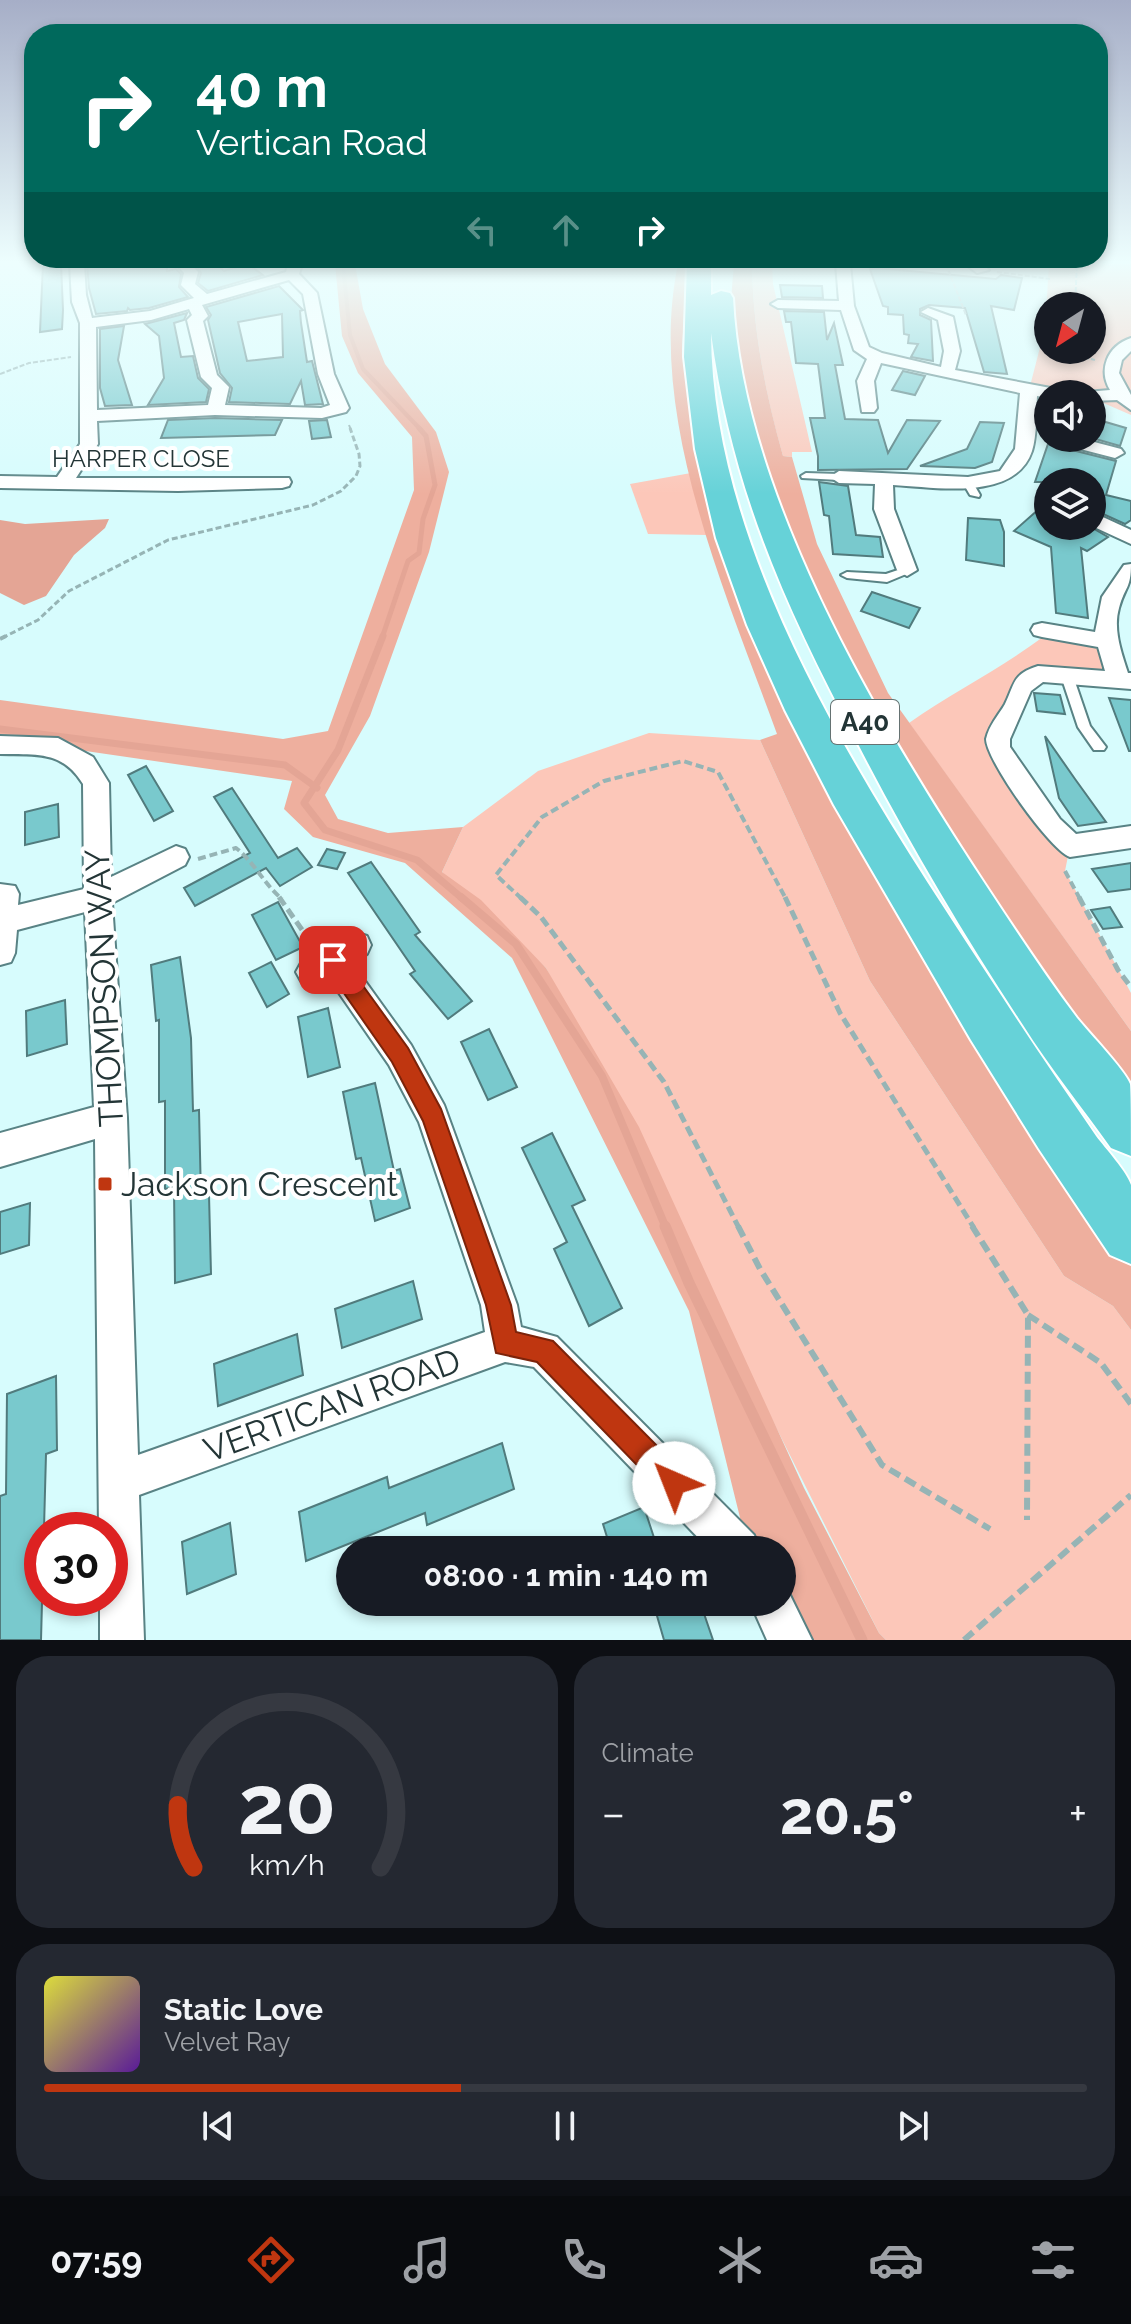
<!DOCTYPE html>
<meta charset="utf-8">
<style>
body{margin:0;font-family:Raleway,sans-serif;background:#242831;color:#f1f3f6;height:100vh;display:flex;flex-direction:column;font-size:30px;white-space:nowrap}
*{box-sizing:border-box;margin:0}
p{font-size:26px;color:#9ea1a6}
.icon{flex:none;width:44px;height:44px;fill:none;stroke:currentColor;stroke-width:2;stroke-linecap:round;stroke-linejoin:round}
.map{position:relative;height:1640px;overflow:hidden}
.sheet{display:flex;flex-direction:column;gap:16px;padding:16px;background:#0d0f14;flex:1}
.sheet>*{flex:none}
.top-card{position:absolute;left:24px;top:24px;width:1084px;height:244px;border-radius:32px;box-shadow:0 4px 12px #0003;background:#00695c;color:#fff;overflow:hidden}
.needle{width:52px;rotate:216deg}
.buttons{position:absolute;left:1034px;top:292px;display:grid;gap:16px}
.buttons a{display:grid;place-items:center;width:72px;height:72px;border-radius:50%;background:#171b24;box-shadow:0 4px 12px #0003;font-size:40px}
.speed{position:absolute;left:24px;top:1512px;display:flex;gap:16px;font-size:40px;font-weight:700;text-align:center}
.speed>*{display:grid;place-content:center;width:104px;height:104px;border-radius:50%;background:#171b24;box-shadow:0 4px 12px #0003;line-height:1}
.speed .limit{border:12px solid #d22;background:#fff;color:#111}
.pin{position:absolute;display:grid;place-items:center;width:68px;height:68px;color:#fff;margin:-34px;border-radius:16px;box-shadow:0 4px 12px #0006}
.me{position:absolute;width:88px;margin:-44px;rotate:316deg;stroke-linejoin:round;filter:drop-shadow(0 0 6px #0008)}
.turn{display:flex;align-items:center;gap:28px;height:168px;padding:0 40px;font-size:36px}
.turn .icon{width:104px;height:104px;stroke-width:2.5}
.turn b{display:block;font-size:56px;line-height:68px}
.lanes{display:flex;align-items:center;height:76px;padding:0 40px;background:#0003;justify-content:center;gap:40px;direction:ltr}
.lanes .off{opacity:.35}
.big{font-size:60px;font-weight:700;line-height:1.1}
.sheet .tile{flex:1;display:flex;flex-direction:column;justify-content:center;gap:12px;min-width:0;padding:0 28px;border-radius:32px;background:#242831}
.sheet .dial{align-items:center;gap:0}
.dial svg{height:208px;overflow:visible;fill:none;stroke:#363941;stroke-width:7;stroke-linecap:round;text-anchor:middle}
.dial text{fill:#f1f3f6;stroke:none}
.song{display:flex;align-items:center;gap:24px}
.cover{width:96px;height:96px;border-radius:12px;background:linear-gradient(135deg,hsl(60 70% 55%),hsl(270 70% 35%))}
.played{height:8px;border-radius:4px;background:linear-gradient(90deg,#bf3610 40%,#363941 40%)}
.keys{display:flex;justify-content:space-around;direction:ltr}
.heat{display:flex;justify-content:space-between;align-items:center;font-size:44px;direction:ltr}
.sheet .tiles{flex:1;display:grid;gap:16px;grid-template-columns:1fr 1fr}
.tile:last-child{grid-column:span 2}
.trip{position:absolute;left:336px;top:1536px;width:460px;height:80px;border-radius:40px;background:#171b24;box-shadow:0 4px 12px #0003;font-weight:700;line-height:80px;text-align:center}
.dock{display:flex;height:128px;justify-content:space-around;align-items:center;background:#090b0e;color:#9ea1a6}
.dock .icon{width:56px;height:56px}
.dock .on{color:#bf3610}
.dock b{font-size:36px;color:#f1f3f6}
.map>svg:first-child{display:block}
</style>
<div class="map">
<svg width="1131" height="1640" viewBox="0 0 1131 1640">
<rect width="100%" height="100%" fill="#d7fcfd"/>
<!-- green -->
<g fill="#fcc7b9" fill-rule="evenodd">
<path d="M752 264H772L773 284 812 452H792V457L783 456C765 393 753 330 752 264Z"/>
<path d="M1049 264H1131V415L1092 398V394L1029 390 1045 328ZM1048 306H1092V350H1048Z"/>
<path d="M691 473 707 535 648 534 630 484Z"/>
<path d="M1043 637 1105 641 1119 680 1038 674 996 737 1070 846 1065 871 1131 993V1031L909 723C953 692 1000 669 1043 637Z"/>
<path d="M649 733 760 740 870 981 1064 1276 1113 1306 1131 1330V1640H886L879 1633 546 968 442 872 463 827 538 771Z"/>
</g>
<!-- forest -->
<g fill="#eeaf9e">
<path d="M335 264H355L363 309 385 364 436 432 449 472 429 552 370 716 325 795 338 819 388 833 463 827 442 872 481 900 546 968 639 1127 804 1488 879 1633 886 1640H790L782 1602V1550H748L689 1311 512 958 405 863 313 837 284 809 292 781 58 747 0 745V700L283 739 328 731 414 490 412 437 358 373 342 336Z"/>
<path d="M678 264H690L685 293 682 353 711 506 1131 1260V1330L1113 1306 1064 1276 870 981 760 740 777 734C726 593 646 416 678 264Z"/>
<path d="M734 264H752C753 330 765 392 783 456L792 457 817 544 888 693 1131 1031V1095L986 894 858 692 786 532 734 360 731 299Z"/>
</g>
<!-- water -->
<path fill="#e4a595" d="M109 519 105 528 74 555 46 596 24 605 0 593V520L25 524Z"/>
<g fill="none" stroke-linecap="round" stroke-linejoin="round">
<!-- stream-far4 -->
<path stroke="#e4a595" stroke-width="4" d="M343 264 350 335 363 369 421 430"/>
<!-- stream-far3 -->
<path stroke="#e4a595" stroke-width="5" d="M382 638 408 561 419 553 423 519 435 485 426 436 419 428"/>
<!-- stream-far2 -->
<g stroke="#e4a595" stroke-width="7">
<path d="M383 636 338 750 304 803 325 830 417 860 463 899"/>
<path d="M0 729 285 765 317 788"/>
</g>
<!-- stream-far1 -->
<path stroke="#e4a595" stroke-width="8" d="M461 897 516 944 602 1076 666 1228"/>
<!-- stream -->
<path stroke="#e4a595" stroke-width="11" d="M665 1226 689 1283 862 1640"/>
</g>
<!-- building -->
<g fill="#79c9cd" stroke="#517b7d" stroke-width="2" fill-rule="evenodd">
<path d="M43 264H61L63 310 62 329 40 332Z"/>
<path d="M87 264H167V271L176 269 181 274 179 287 188 297 149 308 130 310 128 308 127 311 96 314 89 288Z"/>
<path d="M195 264H216L224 271 248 264 263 275 208 291 198 283 201 273Z"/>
<path d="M877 268 996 279 1001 275 1022 278 1014 310 991 306 1007 374 984 372 965 308 929 305 920 309V315L931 320 933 361 911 357 918 344 908 343 909 335 904 334 903 315 888 314V307L883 306 870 269Z"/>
<path d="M780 285 822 286 823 298 782 297Z"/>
<path d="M279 286 303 310 300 311 301 323 307 362 312 361 323 404 305 405 301 381 290 404 229 402 232 388 220 373 208 320 211 315 206 307ZM282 314 283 357 247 361 238 322Z"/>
<path d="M784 311 824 312 827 340 834 323 843 365H835L845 419 878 420 888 453 907 420 940 421 907 469 818 470V456L810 418H825L818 364 796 363 791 322H786Z"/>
<path d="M187 313 184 320 174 323 181 357 193 356 198 378 209 389 206 402 148 405 164 378 159 336 145 324Z"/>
<path d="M124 326 118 360 132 405 105 406 100 388V329Z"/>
<path d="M903 371 925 376 915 395 892 390Z"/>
<path d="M215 418 282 420 275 435 161 438 168 420Z"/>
<path d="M1092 418 1126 428 1120 446 1092 438Z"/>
<path d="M327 420 331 437 312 439 309 421Z"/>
<path d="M980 422 1004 423 992 462 975 468 920 466 967 449Z"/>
<path d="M1048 444 1116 461 1106 495 1131 501V520L1125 524 1092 509V482H1035Z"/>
<path d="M819 482 848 486 856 535 880 537 883 557 833 554 829 516 824 515Z"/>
<path d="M1048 501V526H1089L1108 537 1087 551 1081 548 1088 618 1056 613 1051 547 1014 531Z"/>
<path d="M968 518 1000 520 1004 532V566L966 560Z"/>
<path d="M872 592 920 608 909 628 861 611Z"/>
<path d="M1034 693 1060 695 1065 714 1037 711Z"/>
<path d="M1109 698 1131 700V751H1129Z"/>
<path d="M1045 736 1075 779 1106 822 1078 826 1059 798Z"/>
<path d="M146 766 173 811 154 821 128 775Z"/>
<path d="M232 788 278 858 297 848 312 867 280 886 266 868 195 906 184 888 250 853 214 797Z"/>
<path d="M58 804 59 837 25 845V812Z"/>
<path d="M327 849 345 853 337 869 318 865Z"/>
<path d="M371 862 420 932 415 935 472 1001 448 1019 410 974 415 971 348 873Z"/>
<path d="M1131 863V889L1108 892 1092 869Z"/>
<path d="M278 902 303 947 276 960 252 915Z"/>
<path d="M1110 907 1122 927 1103 929 1091 910Z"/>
<path d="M180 957 191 1038 193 1111 199 1110 201 1197 209 1195 211 1274 175 1283 174 1187 165 1189V1101L159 1102V1020L156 1021 151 965Z"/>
<path d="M271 962 289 994 267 1007 249 973Z"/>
<path d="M65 1000 67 1044 27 1056 26 1011Z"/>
<path d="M328 1008 340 1067 308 1077 298 1017Z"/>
<path d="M489 1029 517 1087 488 1100 461 1042Z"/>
<path d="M375 1083 394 1171 400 1169 410 1208 375 1221 361 1158 356 1159 343 1092Z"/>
<path d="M552 1133 585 1200 572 1206 622 1308 589 1326 554 1249 567 1242 522 1148Z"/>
<path d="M30 1203 29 1245 0 1254V1212Z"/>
<path d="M413 1281 422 1319 342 1348 335 1309Z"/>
<path d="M297 1334 303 1375 218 1406 214 1364Z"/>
<path d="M56 1376 57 1450 46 1454 41 1640H0V1496L6 1494 7 1394Z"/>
<path d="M502 1443 514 1489 427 1525 425 1513 306 1561 299 1512 387 1477 389 1488Z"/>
<path d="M644 1507 658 1550H611L603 1524Z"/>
<path d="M230 1523 236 1574 187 1594 182 1542Z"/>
<path d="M653 1602H700L713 1640H664Z"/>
</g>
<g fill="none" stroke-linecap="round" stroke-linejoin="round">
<!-- service casing -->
<g stroke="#598385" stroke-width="4">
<g id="service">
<path d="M806 473 839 474 844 477 839 480 802 478 801 476Z"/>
<path d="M968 480 972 481 980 495 979 497 970 495 963 483Z"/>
<path d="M907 567 913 570 911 572 887 582 847 578 841 575 847 572 886 574Z"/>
<path d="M1067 672 1073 676 1090 726 1106 747 1104 750H1094L1078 727 1061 676Z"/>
</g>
</g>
<!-- minor casing -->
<g stroke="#598385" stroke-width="4">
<g id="minor">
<path d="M70 264H84L86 295 92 318 150 311 194 298 181 285 184 273 176 264H191L198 272 195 284 207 294 286 272 288 264H302L299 274 317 293 334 374 349 408 346 412 322 418 215 415 97 421 98 444 76 478H289L291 482 289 486 282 488 178 491 0 488V476L57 477 80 444V323L72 302ZM289 280 303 294 318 374 330 405 321 408 225 405 229 387 217 375 203 321 208 316 202 305ZM189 309 192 315 187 320 201 377 212 388 208 405 97 410 96 327 151 320Z"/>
<path d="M836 264H850L854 306 869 347 882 353 941 367 944 351 938 320 921 312 928 308 953 317 960 351 955 370 1056 389 1064 394H1048V398L1037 396C1036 413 1037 435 1032 451 1015 502 935 487 893 485L894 509 917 570 907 576 897 570 874 509 875 484 839 483 830 477 839 471 968 477 1000 471 1015 449 1020 393 881 363 874 381 877 408 874 412H862L857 381 867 359 854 350 841 310 778 308 771 304 778 300 839 301Z"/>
<path d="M965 264H982L989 270 977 273Z"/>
<path d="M1131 338V351L1122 360 1119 373 1131 395V410L1117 400 1092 401V394L1086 392 1110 390C1098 370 1107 346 1131 338Z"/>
<path d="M1050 438H1079L1121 449 1124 453 1115 458 1053 442Z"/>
<path d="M1092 512 1131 530V544L1092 526Z"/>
<path d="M1131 564C1131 589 1125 586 1119 608 1113 629 1121 652 1128 673H1131V689L1043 682 1031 691 1010 739V747L1060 819 1076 834 1131 826V848L1070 857C1050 850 986 760 986 739 989 725 998 716 1005 704 1015 684 1012 674 1038 666L1105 671 1098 647 1042 637 1034 635 1031 630 1034 625 1042 623 1095 632 1102 597 1124 565Z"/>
<path d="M0 736 58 738 93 757 109 783 111 877 176 846 185 849 189 857 185 865 112 903 127 1118 138 1455 485 1332 481 1305 419 1122 389 1065 328 977 311 985 301 981 296 972 301 963 357 933 367 936 371 945 367 954 352 963 411 1045 444 1105 517 1305 521 1327 557 1337 754 1535 760 1550H710L534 1367 505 1362 139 1495 144 1640H100V1598H110V1530H99L95 1139 0 1167V1133L94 1107 85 912 17 930 15 953 11 962 0 965V884L15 886 19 894 18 905 84 889 83 784C62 750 36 755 0 754Z"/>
<path d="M782 1585 786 1587 812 1640H767L750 1602H782Z"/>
</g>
</g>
<!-- trunk casing -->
<g stroke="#fff" stroke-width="4">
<path id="trunk" d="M687 264H711V295L721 291 730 293 733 298C742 492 876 718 981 878 1012 925 1043 973 1077 1018 1089 1033 1125 1070 1130 1084 1131 1094 1131 1142 1131 1156L1111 1148C1082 1107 1050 1068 1023 1025 963 934 907 839 857 742 785 605 732 489 711 333 712 567 878 807 1001 995 1032 1043 1064 1089 1096 1136 1105 1148 1127 1172 1131 1185 1131 1200 1131 1246 1131 1264L1110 1255 1039 1149 971 1040 834 805 785 710 747 625 716 538 695 449 684 357Z"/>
</g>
<!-- path-far4 -->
<g stroke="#96b4b5" stroke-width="2" stroke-dasharray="5 2" stroke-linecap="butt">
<path d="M946 264 966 315"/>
<path d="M997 272 1050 279"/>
<path d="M1075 306 1077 264"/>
<path d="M1082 350 1086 358 1095 360"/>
<path d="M0 374 29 363 71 357"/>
<path d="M349 425 351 430"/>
</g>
<!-- path-far3 -->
<path stroke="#96b4b5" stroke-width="3" stroke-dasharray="6 3" stroke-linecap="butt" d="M2 638 38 620 69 591 168 540 313 505 341 491 356 476 360 466 359 454 350 428"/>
<!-- path-far2 -->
<g stroke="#96b4b5" stroke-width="4" stroke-dasharray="8 4" stroke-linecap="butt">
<path d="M0 639 6 636"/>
<path d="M198 859 236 848C254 862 264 884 282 899"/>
<path d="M1065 871 1080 899"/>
<path d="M522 899 496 875 542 817 604 781 683 761 718 772 786 899"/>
</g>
<!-- path-far1 -->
<g stroke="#96b4b5" stroke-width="5" stroke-dasharray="10 5" stroke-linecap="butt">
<path d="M279 897 312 944"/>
<path d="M520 897 541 917 664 1082 739 1228"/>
<path d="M785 897 840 1013 974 1228"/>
<path d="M1079 897 1118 970 1131 987"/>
</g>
<!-- path -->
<g stroke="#96b4b5" stroke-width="6" stroke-dasharray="12 6" stroke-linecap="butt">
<path d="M738 1226 760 1269 882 1465 990 1529"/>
<path d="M972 1226 1028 1315 1027 1520"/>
<path d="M1028 1315 1101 1363 1131 1404"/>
<path d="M964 1640 1131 1495"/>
</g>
<!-- service -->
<use href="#service" fill="#fff" fill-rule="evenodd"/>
<!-- minor -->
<use href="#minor" fill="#fff" fill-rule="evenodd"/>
<!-- trunk -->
<use href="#trunk" fill="#66d2d8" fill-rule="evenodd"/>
</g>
<!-- sky -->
<linearGradient id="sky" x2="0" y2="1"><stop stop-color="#a6aec7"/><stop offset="0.53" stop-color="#edfefe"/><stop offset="1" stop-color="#edfefe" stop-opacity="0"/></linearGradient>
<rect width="1131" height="494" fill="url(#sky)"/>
<!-- route -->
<path fill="#bf3610" stroke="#7c230a" stroke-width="2" d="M333 951 340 954 408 1048 441 1109 511 1305 516 1332 553 1341 684 1473 688 1483 684 1493 674 1498 664 1493 537 1362 496 1353 486 1305 423 1121 392 1062 325 966 322 960 325 954Z"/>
<!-- markers -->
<rect fill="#bf3610" stroke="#fff" stroke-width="3" x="97" y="1176" width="16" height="16" rx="4"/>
<g text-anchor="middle" stroke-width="8" stroke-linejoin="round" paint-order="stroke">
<!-- far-street labels -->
<g font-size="24" fill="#233536" stroke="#fff">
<text x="141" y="467">HARPER CLOSE</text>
</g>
<!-- shield labels -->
<rect fill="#fff" stroke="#657272" stroke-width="2" x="831" y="700" width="68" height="44" rx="6"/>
<g font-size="26" font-weight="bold" fill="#233536">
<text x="865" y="731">A40</text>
</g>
<!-- near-street labels -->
<g font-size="34" fill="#233536" stroke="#fff">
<text transform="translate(104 988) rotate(-93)" y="12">THOMPSON WAY</text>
<text transform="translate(332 1405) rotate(-20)" y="12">VERTICAN ROAD</text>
</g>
<!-- near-poi labels -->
<g font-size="34" fill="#233536" stroke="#fff" text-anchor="start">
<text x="121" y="1196">Jackson Crescent</text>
</g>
</g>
</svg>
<div class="buttons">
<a><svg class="needle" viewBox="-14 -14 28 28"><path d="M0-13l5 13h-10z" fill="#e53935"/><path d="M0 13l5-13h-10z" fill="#9ea1a6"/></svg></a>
<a><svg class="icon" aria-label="sound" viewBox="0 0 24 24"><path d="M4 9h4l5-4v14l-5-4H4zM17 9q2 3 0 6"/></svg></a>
<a><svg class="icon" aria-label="layers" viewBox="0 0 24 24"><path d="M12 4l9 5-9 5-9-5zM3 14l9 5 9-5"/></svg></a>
</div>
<div class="speed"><div class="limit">30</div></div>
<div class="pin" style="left:333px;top:960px;background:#d93025"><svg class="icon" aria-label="arrive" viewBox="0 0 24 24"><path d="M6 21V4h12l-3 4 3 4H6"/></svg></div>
<svg class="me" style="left:674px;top:1483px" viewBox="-20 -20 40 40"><circle r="19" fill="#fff"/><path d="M0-13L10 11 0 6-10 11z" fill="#bf3610"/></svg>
<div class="trip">08:00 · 1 min · 140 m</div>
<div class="top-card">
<div class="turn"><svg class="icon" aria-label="right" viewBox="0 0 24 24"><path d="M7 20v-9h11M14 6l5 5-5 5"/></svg><div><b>40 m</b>Vertican Road</div></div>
<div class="lanes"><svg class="icon off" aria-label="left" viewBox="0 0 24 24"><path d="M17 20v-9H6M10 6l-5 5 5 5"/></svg><svg class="icon off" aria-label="ahead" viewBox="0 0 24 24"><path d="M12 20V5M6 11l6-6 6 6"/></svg><svg class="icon" aria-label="right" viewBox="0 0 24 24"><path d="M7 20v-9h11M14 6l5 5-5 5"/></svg></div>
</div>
</div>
<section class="sheet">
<div class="tiles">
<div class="tile dial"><svg viewBox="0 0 100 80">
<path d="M14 69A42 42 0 1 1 86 69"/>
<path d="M14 69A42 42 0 0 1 8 45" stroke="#bf3610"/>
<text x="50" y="56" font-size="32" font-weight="700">20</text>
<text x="50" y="72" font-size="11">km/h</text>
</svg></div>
<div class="tile"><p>Climate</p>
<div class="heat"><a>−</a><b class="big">20.5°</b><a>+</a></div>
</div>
<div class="tile">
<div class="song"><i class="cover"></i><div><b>Static Love</b><p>Velvet Ray</p></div></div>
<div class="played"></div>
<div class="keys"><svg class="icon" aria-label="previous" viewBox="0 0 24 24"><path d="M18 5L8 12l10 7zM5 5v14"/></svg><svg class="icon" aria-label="pause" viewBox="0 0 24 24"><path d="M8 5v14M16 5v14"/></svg><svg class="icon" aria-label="next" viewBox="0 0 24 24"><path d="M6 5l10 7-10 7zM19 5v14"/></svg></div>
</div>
</div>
</section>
<nav class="dock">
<b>07:59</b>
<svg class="icon on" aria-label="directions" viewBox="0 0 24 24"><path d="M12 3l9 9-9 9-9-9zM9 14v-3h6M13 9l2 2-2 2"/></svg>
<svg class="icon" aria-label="music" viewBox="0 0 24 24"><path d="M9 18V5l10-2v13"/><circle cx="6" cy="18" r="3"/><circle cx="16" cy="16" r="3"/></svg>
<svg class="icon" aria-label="phone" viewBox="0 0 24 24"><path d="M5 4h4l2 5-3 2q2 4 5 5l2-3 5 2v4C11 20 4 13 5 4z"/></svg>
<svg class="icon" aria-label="climate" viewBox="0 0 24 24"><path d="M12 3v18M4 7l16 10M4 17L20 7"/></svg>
<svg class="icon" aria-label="car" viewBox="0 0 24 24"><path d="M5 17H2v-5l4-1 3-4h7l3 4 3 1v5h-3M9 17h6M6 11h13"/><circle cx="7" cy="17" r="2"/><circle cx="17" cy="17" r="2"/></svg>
<svg class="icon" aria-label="filters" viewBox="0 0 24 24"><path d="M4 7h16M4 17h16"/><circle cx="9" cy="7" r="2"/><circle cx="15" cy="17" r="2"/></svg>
</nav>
